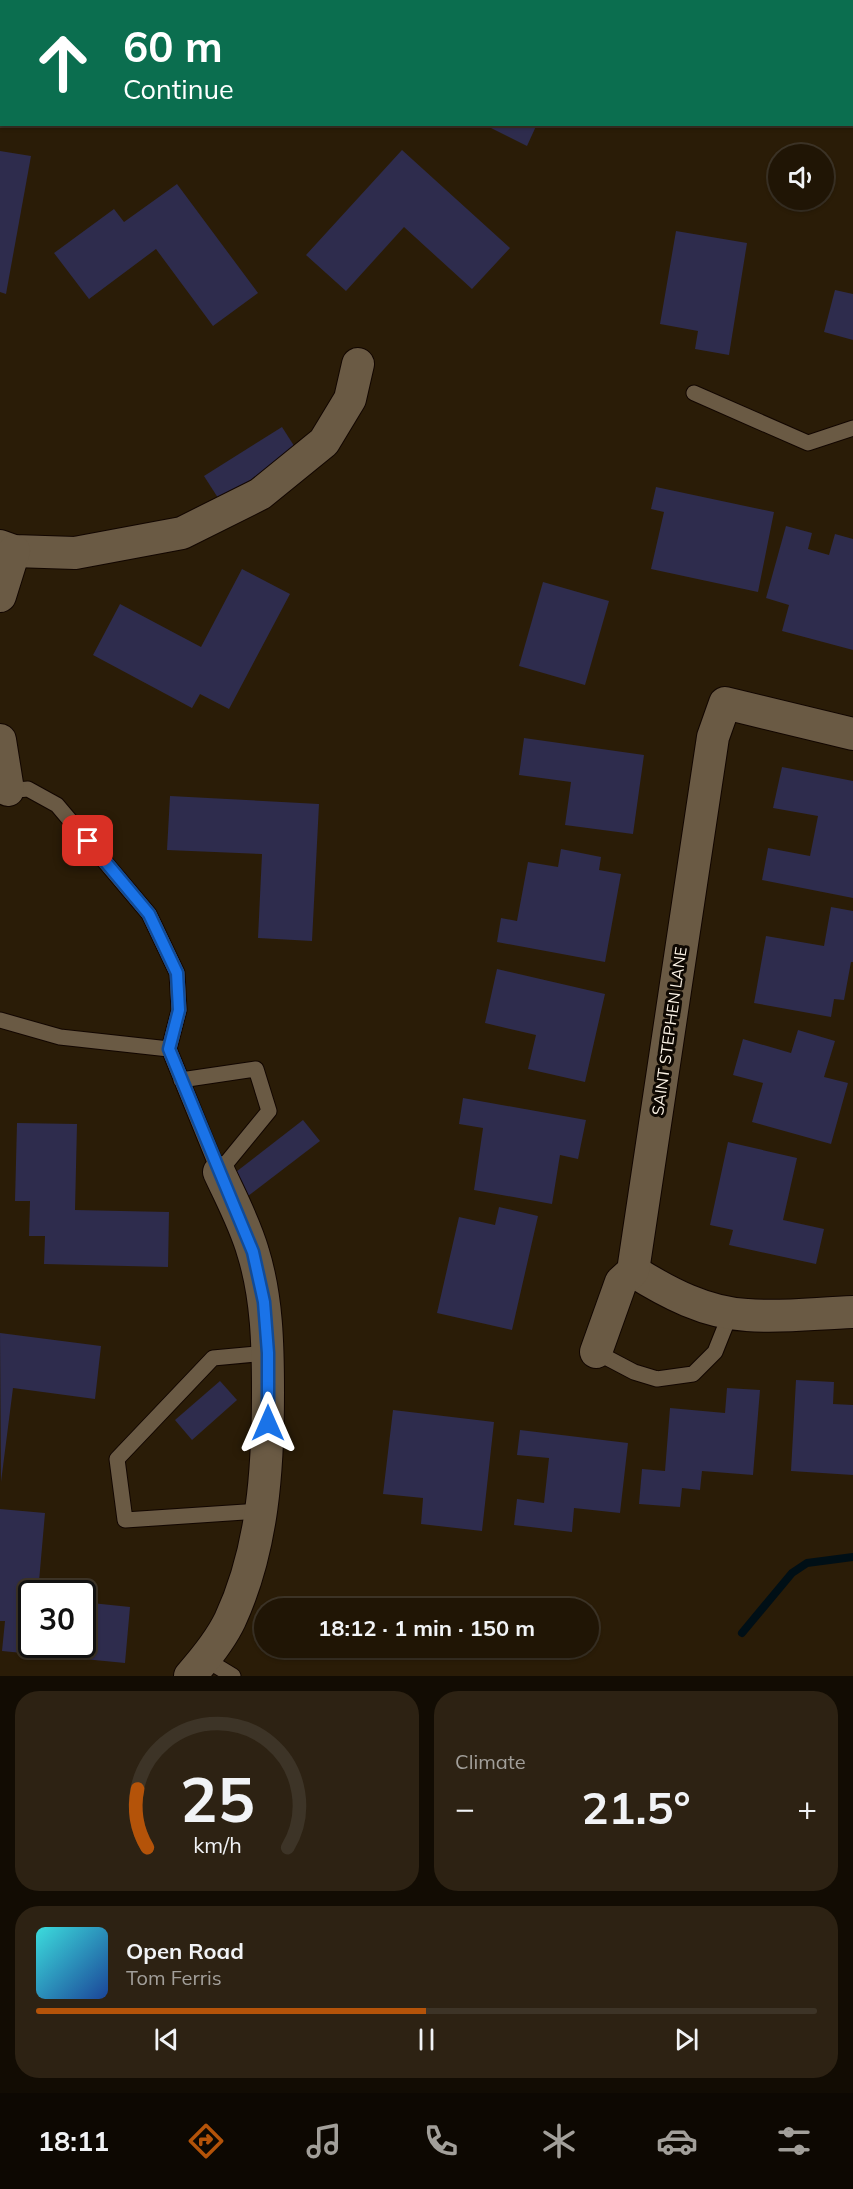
<!DOCTYPE html>
<meta charset="utf-8">
<style>
body{margin:0;font-family:Mulish,sans-serif;background:#2d2213;color:#f1f3f6;height:100vh;display:flex;flex-direction:column;font-size:22px;white-space:nowrap}
*{box-sizing:border-box;margin:0}
p{font-size:20px;color:#a29f9a}
.icon{flex:none;width:33px;height:33px;fill:none;stroke:currentColor;stroke-width:2;stroke-linecap:round;stroke-linejoin:round}
.map{position:relative;height:1676px;overflow:hidden}
.side{display:flex;flex-direction:column;gap:15px;padding:15px;background:#120c03;flex:1}
.side>*{flex:none}
.top-card{position:absolute;left:0px;top:0px;width:854px;height:126px;box-shadow:0 2px 4px #0004,0 0 0 2px #3d3427;background:#0b6e4f;color:#fff;overflow:hidden}
.controls{position:absolute;left:768px;top:144px;display:grid;gap:12px}
.controls a{display:grid;place-items:center;width:66px;height:66px;border-radius:50%;background:#201505;box-shadow:0 2px 4px #0004,0 0 0 2px #3d3427;font-size:30px}
.speed{position:absolute;left:18px;top:1580px;display:flex;gap:12px;font-size:30px;font-weight:700;text-align:center}
.speed>*{display:grid;place-content:center;width:78px;height:78px;border-radius:50%;background:#201505;box-shadow:0 2px 4px #0004,0 0 0 2px #3d3427;line-height:1}
.speed .limit{border:3px solid #111;border-radius:9px;background:#fff;color:#111}
.pin{position:absolute;display:grid;place-items:center;width:51px;height:51px;color:#fff;margin:-26px;border-radius:12px;box-shadow:0 3px 9px #0006}
.me{position:absolute;width:66px;margin:-33px;rotate:0deg;stroke-linejoin:round;filter:drop-shadow(0 0 4px #0008)}
.turn{display:flex;align-items:center;gap:21px;height:126px;padding:0 24px;font-size:27px}
.turn .icon{width:78px;height:78px;stroke-width:2.5}
.turn b{display:block;font-size:42px;line-height:51px}
.big{font-size:45px;font-weight:700;line-height:1.1}
.side .widget{flex:1;display:flex;flex-direction:column;justify-content:center;gap:9px;min-width:0;padding:0 21px;border-radius:24px;background:#2d2213}
.side .dial{align-items:center;gap:0}
.dial svg{height:156px;overflow:visible;fill:none;stroke:#3d3427;stroke-width:7;stroke-linecap:round;text-anchor:middle}
.dial text{fill:#f1f3f6;stroke:none}
.song{display:flex;align-items:center;gap:18px}
.cover{width:72px;height:72px;border-radius:9px;background:linear-gradient(135deg,hsl(180 70% 55%),hsl(220 70% 35%))}
.played{height:6px;border-radius:3px;background:linear-gradient(90deg,#b45309 50%,#3d3427 50%)}
.keys{display:flex;justify-content:space-around;direction:ltr}
.heat{display:flex;justify-content:space-between;align-items:center;font-size:33px;direction:ltr}
.side .tiles{flex:1;display:grid;gap:15px;grid-template-columns:1fr 1fr}
.widget:last-child{grid-column:span 2}
.trip{position:absolute;left:254px;top:1598px;width:345px;height:60px;border-radius:30px;background:#201505;box-shadow:0 2px 4px #0004,0 0 0 2px #3d3427;font-weight:700;line-height:60px;text-align:center}
.dock{display:flex;height:96px;justify-content:space-around;align-items:center;background:#0d0802;color:#a29f9a}
.dock .icon{width:42px;height:42px}
.dock .on{color:#b45309}
.dock b{font-size:27px;color:#f1f3f6}
.map>svg:first-child{display:block}
</style>
<div class="map">
<svg width="853" height="1676" viewBox="0 0 853 1676">
<rect width="100%" height="100%" fill="#2a1c07"/>
<g fill="none" stroke-linecap="round" stroke-linejoin="round">
<!-- stream -->
<g stroke="#000f16" stroke-width="8">
<path d="M809 0 810 2"/>
<path d="M852 71H853"/>
<path d="M742 1633 792 1573 807 1563 853 1557"/>
</g>
</g>
<!-- building -->
<g fill="#2e2c4d">
<path d="M483 124H537L527 146Z"/>
<path d="M402 150 510 248 472 289 404 227 346 291 306 255Z"/>
<path d="M0 151 31 156 6 294 0 292Z"/>
<path d="M177 184 258 293 213 326 156 249 89 299 54 253 114 209 124 222Z"/>
<path d="M676 231 747 243 729 355 695 349 698 331 660 324Z"/>
<path d="M835 290 853 294V340L824 332Z"/>
<path d="M282 427 298 452 220 501 204 476Z"/>
<path d="M656 487 774 512 758 592 651 569 664 512 651 509Z"/>
<path d="M786 526 812 533 808 549 829 555 835 534 853 539V650L782 631 789 605 766 598Z"/>
<path d="M242 569 290 594 229 709 200 694 192 708 93 655 120 604 201 647Z"/>
<path d="M543 582 609 601 585 685 519 666Z"/>
<path d="M524 738 644 755 633 834 565 825 571 782 519 775Z"/>
<path d="M782 767 853 781V898L762 880 768 848 810 856 818 816 773 808Z"/>
<path d="M170 796 319 804 312 941 258 938 262 854 167 850Z"/>
<path d="M561 849 601 857 599 870 621 874 605 962 497 942 501 918 517 921 528 862 558 867Z"/>
<path d="M831 907 853 911V962H851L844 1000 834 999 831 1017 754 1003 766 936 824 946Z"/>
<path d="M497 969 605 994 585 1082 528 1069 536 1035 485 1023Z"/>
<path d="M798 1030 835 1041 824 1077 848 1083 831 1144 752 1122 763 1083 733 1075 743 1039 791 1053Z"/>
<path d="M463 1098 586 1120 578 1159 560 1155 552 1204 474 1190 483 1128 459 1124Z"/>
<path d="M303 1120 320 1141 248 1196 232 1175Z"/>
<path d="M17 1123 77 1124 75 1210 169 1212 168 1267 44 1264 45 1236H29L30 1201H15Z"/>
<path d="M728 1142 797 1158 783 1220 824 1229 816 1264 729 1245 733 1230 710 1225Z"/>
<path d="M499 1207 538 1216 512 1330 437 1313 459 1217 495 1225Z"/>
<path d="M0 1333 101 1346 95 1399 13 1388 1 1482Z"/>
<path d="M796 1380 834 1382 833 1404 853 1405V1475L791 1471Z"/>
<path d="M220 1381 237 1400 192 1440 175 1420Z"/>
<path d="M727 1388 760 1390 753 1475 702 1471 700 1490 682 1488 680 1507 639 1504 642 1469 665 1471 670 1408 725 1413Z"/>
<path d="M393 1410 494 1422 482 1531 421 1524 423 1498 383 1494Z"/>
<path d="M520 1430 628 1443 620 1513 574 1508 572 1532 514 1525 517 1499 544 1503 549 1458 517 1455Z"/>
<path d="M0 1509 45 1513 38 1593H32V1644H82V1602L130 1607 125 1663 2 1651 5 1621H0Z"/>
</g>
<g fill="none" stroke-linecap="round" stroke-linejoin="round">
<!-- lane casing -->
<g stroke="#120600" stroke-width="17">
<g id="lane">
<path d="M851 0 853 1"/>
<path d="M694 393 808 443 853 428"/>
<path d="M5 791 28 789 57 805 149 914 177 973 179 1010 169 1049 219 1172 269 1111 256 1069 181 1080"/>
<path d="M0 1020 60 1037 169 1049"/>
<path d="M596 1352 634 1372 657 1379 693 1374 715 1352 731 1312"/>
<path d="M261 1511 125 1520 117 1459 213 1358 268 1353"/>
<path d="M205 1659 233 1676"/>
</g>
</g>
<!-- street casing -->
<g stroke="#120600" stroke-width="34">
<g id="street">
<path d="M0 546 14 551 75 553 182 533 260 494 324 442 350 399 358 364"/>
<path d="M0 596 14 551"/>
<path d="M0 740 8 790"/>
<path d="M633 1271C668 1293 706 1313 747 1315 782 1318 818 1313 853 1312"/>
<path d="M596 1352 621 1282 633 1271 713 737 725 703 853 734"/>
<path d="M190 1676C205 1659 220 1641 230 1620 263 1549 268 1469 268 1392 268 1345 267 1297 253 1252 245 1224 231 1198 219 1172"/>
</g>
</g>
<!-- lane -->
<use href="#lane" stroke="#6a5a44" stroke-width="15"/>
<!-- street -->
<use href="#street" stroke="#6a5a44" stroke-width="32"/>
</g>
<g fill="none" stroke-linecap="round" stroke-linejoin="round">
<!-- route casing -->
<g stroke="#114b97" stroke-width="15">
<path id="route" d="M88 841 149 914 177 973 179 1010 169 1049 253 1252 264 1302 268 1353V1423"/>
</g>
<!-- route -->
<use href="#route" stroke="#1a73e8" stroke-width="10"/>
</g>
<g text-anchor="middle" stroke-width="6" stroke-linejoin="round" paint-order="stroke">
<!-- street labels -->
<g font-size="16" fill="#fcf3e6" stroke="#0e0802">
<text transform="translate(669 1031) rotate(-82)" y="6">SAINT STEPHEN LANE</text>
</g>
</g>
</svg>
<div class="controls">
<a><svg class="icon" aria-label="sound" viewBox="0 0 24 24"><path d="M4 9h4l5-4v14l-5-4H4zM17 9q2 3 0 6"/></svg></a>
</div>
<div class="speed"><div class="limit">30</div></div>
<div class="pin" style="left:88px;top:841px;background:#d93025"><svg class="icon" aria-label="arrive" viewBox="0 0 24 24"><path d="M6 21V4h12l-3 4 3 4H6"/></svg></div>
<svg class="me" style="left:268px;top:1423px" viewBox="-20 -20 40 40"><path d="M0-17L14 15 0 8-14 15z" fill="#1a73e8" stroke="#fff" stroke-width="4"/></svg>
<div class="trip">18:12 · 1 min · 150 m</div>
<div class="top-card">
<div class="turn"><svg class="icon" aria-label="ahead" viewBox="0 0 24 24"><path d="M12 20V5M6 11l6-6 6 6"/></svg><div><b>60 m</b>Continue</div></div>
</div>
</div>
<section class="side">
<div class="tiles">
<div class="widget dial"><svg viewBox="0 0 100 80">
<path d="M14 69A42 42 0 1 1 86 69"/>
<path d="M14 69A42 42 0 0 1 9 39" stroke="#b45309"/>
<text x="50" y="56" font-size="32" font-weight="700">25</text>
<text x="50" y="72" font-size="11">km/h</text>
</svg></div>
<div class="widget"><p>Climate</p>
<div class="heat"><a>−</a><b class="big">21.5°</b><a>+</a></div>
</div>
<div class="widget">
<div class="song"><i class="cover"></i><div><b>Open Road</b><p>Tom Ferris</p></div></div>
<div class="played"></div>
<div class="keys"><svg class="icon" aria-label="previous" viewBox="0 0 24 24"><path d="M18 5L8 12l10 7zM5 5v14"/></svg><svg class="icon" aria-label="pause" viewBox="0 0 24 24"><path d="M8 5v14M16 5v14"/></svg><svg class="icon" aria-label="next" viewBox="0 0 24 24"><path d="M6 5l10 7-10 7zM19 5v14"/></svg></div>
</div>
</div>
</section>
<nav class="dock">
<b>18:11</b>
<svg class="icon on" aria-label="directions" viewBox="0 0 24 24"><path d="M12 3l9 9-9 9-9-9zM9 14v-3h6M13 9l2 2-2 2"/></svg>
<svg class="icon" aria-label="music" viewBox="0 0 24 24"><path d="M9 18V5l10-2v13"/><circle cx="6" cy="18" r="3"/><circle cx="16" cy="16" r="3"/></svg>
<svg class="icon" aria-label="phone" viewBox="0 0 24 24"><path d="M5 4h4l2 5-3 2q2 4 5 5l2-3 5 2v4C11 20 4 13 5 4z"/></svg>
<svg class="icon" aria-label="climate" viewBox="0 0 24 24"><path d="M12 3v18M4 7l16 10M4 17L20 7"/></svg>
<svg class="icon" aria-label="car" viewBox="0 0 24 24"><path d="M5 17H2v-5l4-1 3-4h7l3 4 3 1v5h-3M9 17h6M6 11h13"/><circle cx="7" cy="17" r="2"/><circle cx="17" cy="17" r="2"/></svg>
<svg class="icon" aria-label="filters" viewBox="0 0 24 24"><path d="M4 7h16M4 17h16"/><circle cx="9" cy="7" r="2"/><circle cx="15" cy="17" r="2"/></svg>
</nav>
